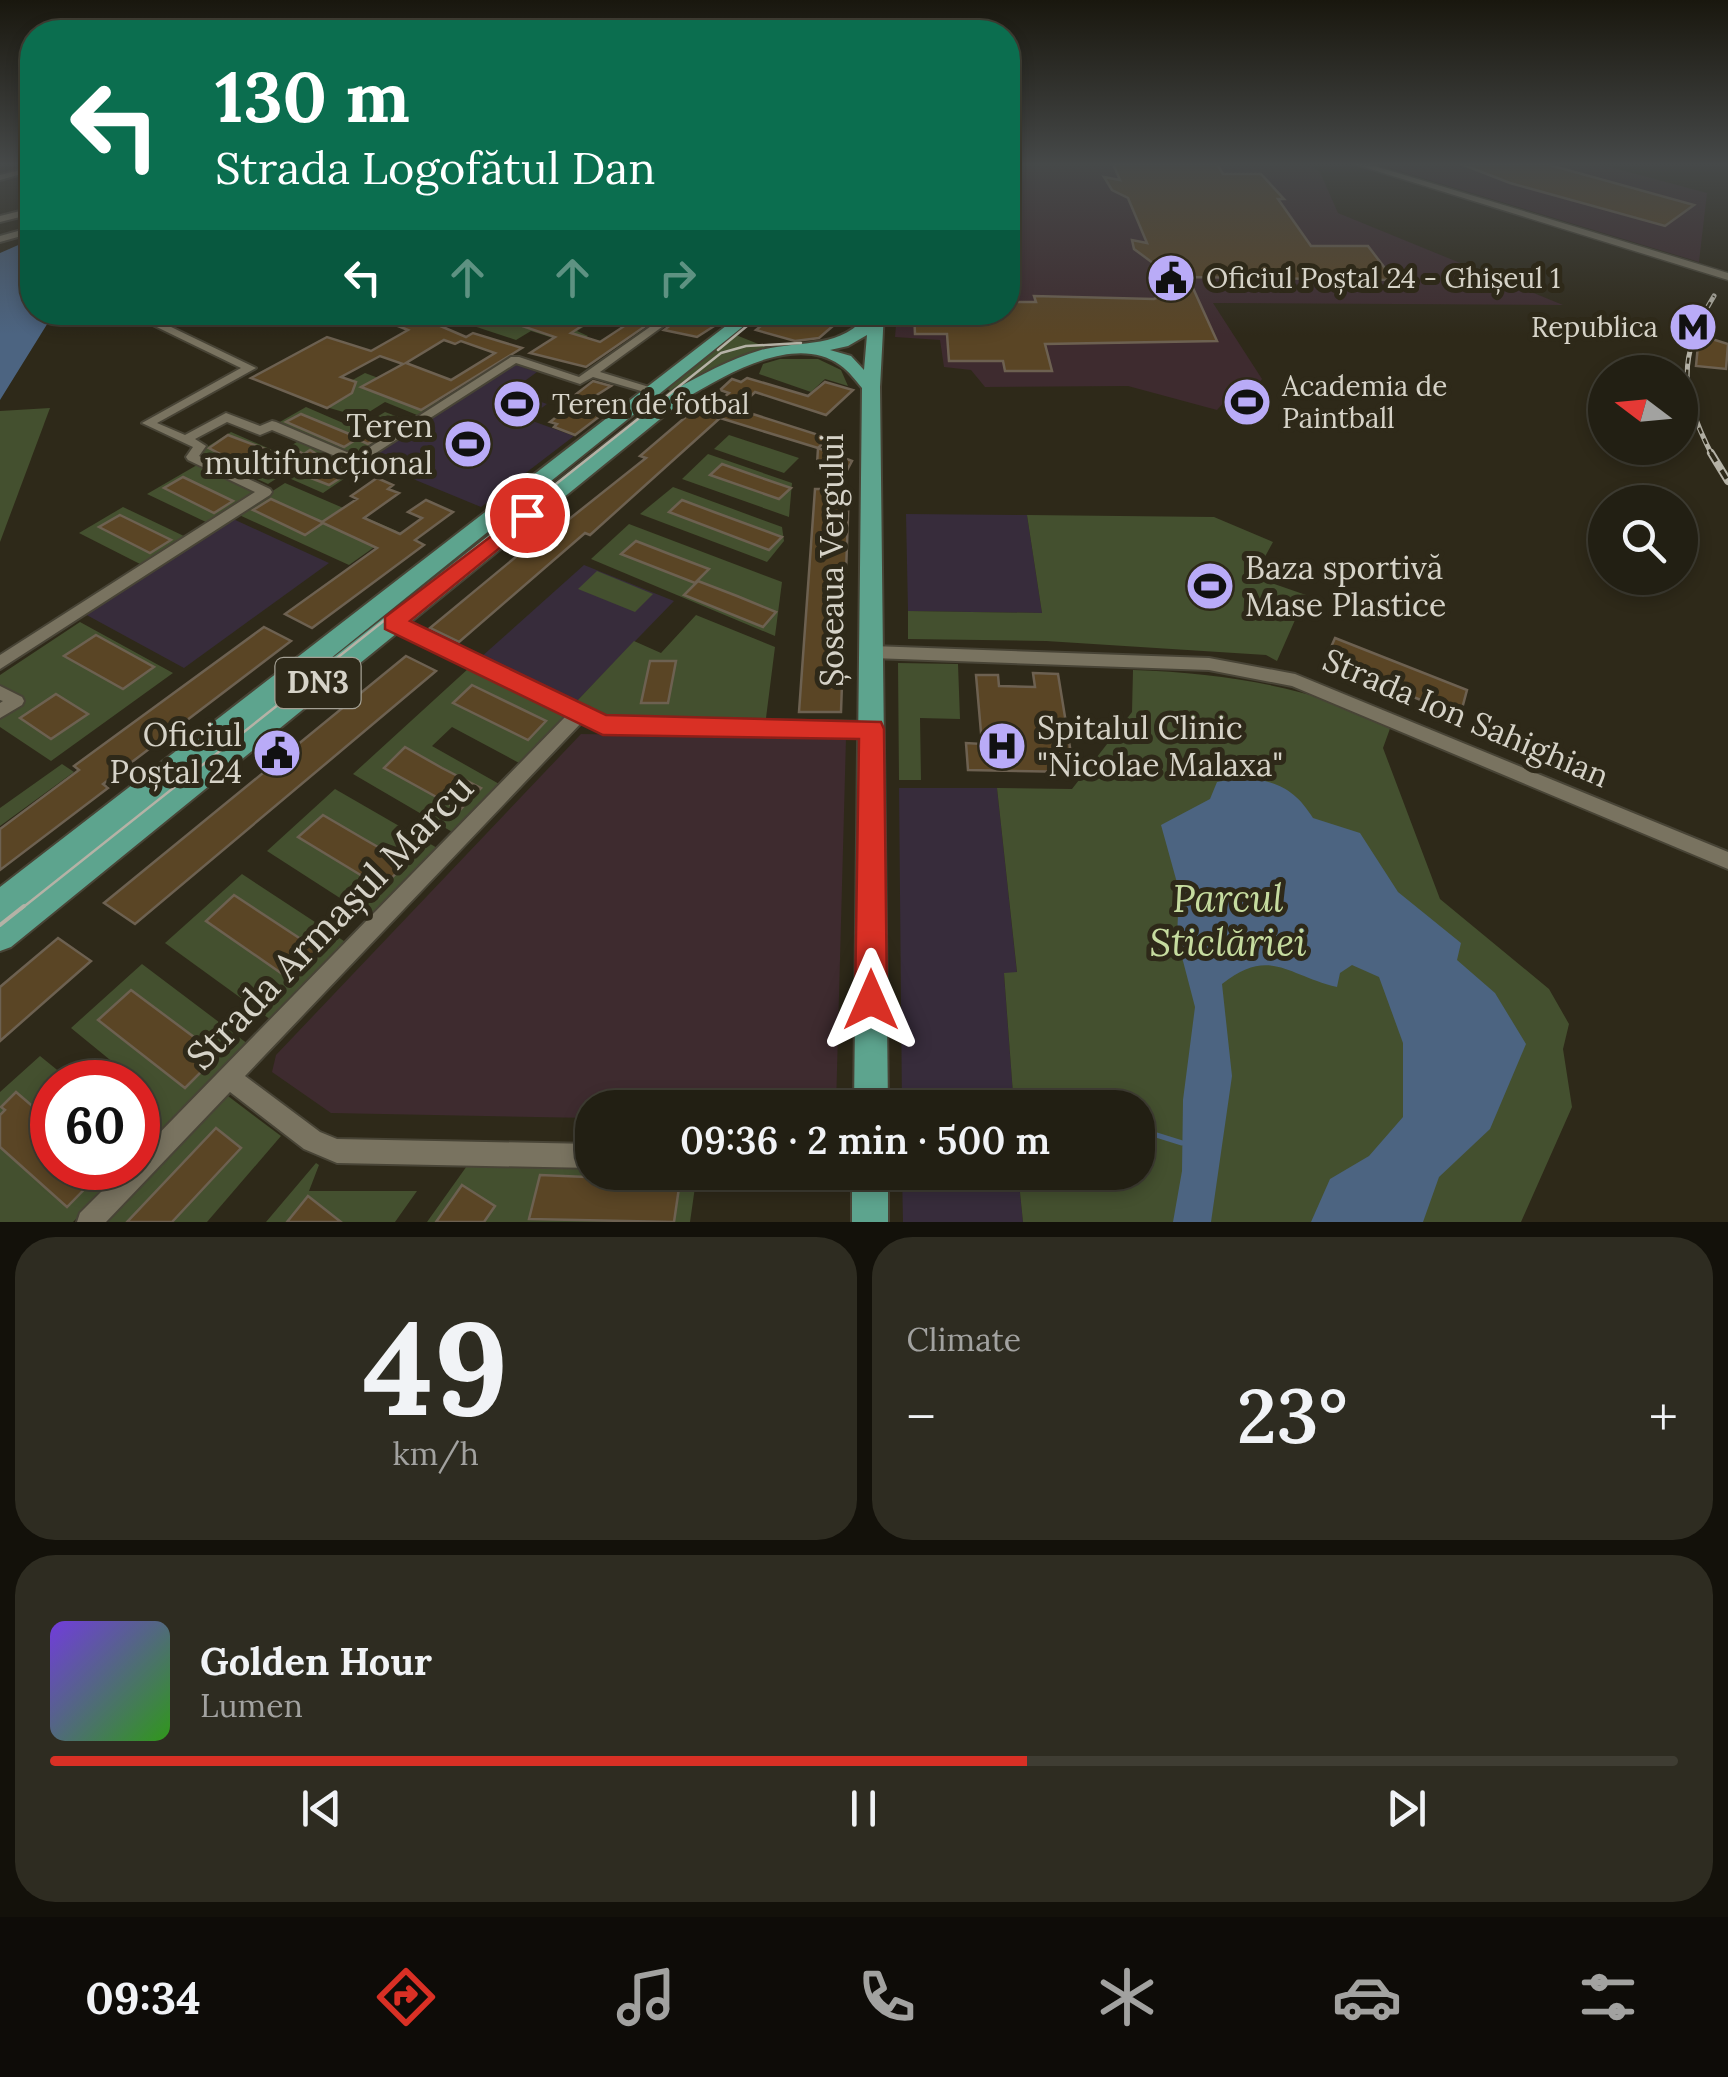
<!DOCTYPE html>
<meta charset="utf-8">
<style>
body{margin:0;font-family:Lora,serif;background:#2e2c21;color:#f1f3f6;height:100vh;display:flex;flex-direction:column;font-size:38px;white-space:nowrap}
*{box-sizing:border-box;margin:0}
p{font-size:32px;color:#a2a2a0}
.icon{flex:none;width:55px;height:55px;fill:none;stroke:currentColor;stroke-width:2;stroke-linecap:round;stroke-linejoin:round}
.map{position:relative;height:1222px;overflow:hidden}
.drawer{display:flex;flex-direction:column;gap:15px;padding:15px;background:#13110a;flex:1}
.drawer>*{flex:none}
.banner{position:absolute;left:20px;top:20px;width:1000px;height:305px;border-radius:40px;box-shadow:0 5px 15px #0003,0 0 0 2px #3f3d33;background:#0b6e4f;color:#fff;overflow:hidden}
.needle{width:65px;rotate:286deg}
.controls{position:absolute;left:1588px;top:355px;display:grid;gap:20px}
.controls a{display:grid;place-items:center;width:110px;height:110px;border-radius:50%;background:#221f13;box-shadow:0 5px 15px #0003,0 0 0 2px #3f3d33;font-size:50px}
.speed{position:absolute;left:30px;top:1060px;display:flex;gap:20px;font-size:50px;font-weight:700;text-align:center}
.speed>*{display:grid;place-content:center;width:130px;height:130px;border-radius:50%;background:#221f13;box-shadow:0 5px 15px #0003,0 0 0 2px #3f3d33;line-height:1}
.speed .limit{border:15px solid #d22;background:#fff;color:#111}
.pin{position:absolute;display:grid;place-items:center;width:85px;height:85px;color:#fff;margin:-42px;border:5px solid #fff;border-radius:50%;box-shadow:0 2px 10px #0007}
.me{position:absolute;width:110px;margin:-55px;rotate:0deg;stroke-linejoin:round;filter:drop-shadow(0 0 8px #0008)}
.turn{display:flex;align-items:center;gap:35px;height:210px;padding:0 30px;font-size:45px}
.turn .icon{width:130px;height:130px;stroke-width:2.5}
.turn b{display:block;font-size:70px;line-height:85px}
.lanes{display:flex;align-items:center;height:95px;padding:0 30px;background:#0003;justify-content:center;gap:50px;direction:ltr}
.lanes .off{opacity:.35}
.big{font-size:75px;font-weight:600;line-height:1.1}
.drawer .card{flex:1;display:flex;flex-direction:column;justify-content:center;gap:15px;min-width:0;padding:0 35px;border-radius:40px;background:#2e2c21}
.drawer .dial{align-items:center;gap:0}
.dial b{font-size:130px;line-height:1}
.song{display:flex;align-items:center;gap:30px}
.cover{width:120px;height:120px;border-radius:15px;background:linear-gradient(135deg,hsl(260 70% 55%),hsl(110 70% 35%))}
.played{height:10px;border-radius:5px;background:linear-gradient(90deg,#d93025 60%,#3f3d33 60%)}
.keys{display:flex;justify-content:space-around;direction:ltr}
.heat{display:flex;justify-content:space-between;align-items:center;font-size:55px;direction:ltr}
.drawer .tiles{flex:1;display:grid;gap:15px;grid-template-columns:1fr 1fr}
.card:last-child{grid-column:span 2}
.trip{position:absolute;left:575px;top:1090px;width:580px;height:100px;border-radius:40px;background:#221f13;box-shadow:0 5px 15px #0003,0 0 0 2px #3f3d33;font-weight:600;line-height:100px;text-align:center}
.menu{display:flex;height:160px;justify-content:space-around;align-items:center;background:#0e0c08;color:#a2a2a0}
.menu .icon{width:70px;height:70px}
.menu .current{color:#d93025}
.menu b{font-size:45px;color:#f1f3f6}
.map>svg:first-child{display:block}
</style>
<div class="map">
<svg width="1728" height="1222" viewBox="0 0 1728 1222">
<rect width="100%" height="100%" fill="#2e2919"/>
<!-- commercial -->
<g fill="#3e2b2f">
<path d="M1008 164H1308L1320 172 1338 213 1563 305 1213 303 1262 379 1254 391 1236 389 1217 410 1128 386 985 387 971 370 944 367 940 340 895 337 897 313 1008 312Z"/>
<path d="M1376 164H1599L1707 193 1699 262Z"/>
<path d="M581 734 846 738 836 1107 592 1108V1118L331 1113 272 1072 276 1055Z"/>
</g>
<!-- education -->
<g fill="#372c3b">
<path d="M514 364 537 372 511 391 547 404 527 419 574 436 481 507 367 460Z"/>
<path d="M906 514 1027 515 1042 613 908 611Z"/>
<path d="M231 518 329 563 184 668 83 613Z"/>
<path d="M584 565 674 601 576 702 480 658Z"/>
<path d="M899 788H997L1017 973 1004 974 1014 1107H902Z"/>
<path d="M902 1173H1018L1023 1222H903Z"/>
</g>
<!-- green -->
<g fill="#44502f">
<path d="M517 312 606 313 577 331 588 336 575 345 531 331 516 340 434 313 501 316Z"/>
<path d="M731 333 773 350 674 394 666 388Z"/>
<path d="M818 359 841 370 848 386 825 379 811 392 759 374 763 364 780 359Z"/>
<path d="M365 373 440 401 417 415 385 402 361 417 312 403Z"/>
<path d="M306 407 357 429 385 412 409 421 353 455 278 423Z"/>
<path d="M50 408 0 542V411Z"/>
<path d="M231 432 279 453 300 440 363 466 323 493 282 475 268 484 199 452Z"/>
<path d="M729 435 799 458 784 473 714 449Z"/>
<path d="M708 454 792 483 789 517 682 479Z"/>
<path d="M197 465 257 492 208 523 147 494Z"/>
<path d="M285 483 397 531 349 565 237 514Z"/>
<path d="M673 487 782 527 784 541 767 562 640 514Z"/>
<path d="M123 507 186 537 142 565 79 533Z"/>
<path d="M1027 515 1214 517 1273 542 1254 577 1306 595 1277 661 1266 655 1046 641 908 639V611L1042 613Z"/>
<path d="M629 524 782 582 775 636 591 559Z"/>
<path d="M597 571 653 594 635 612 578 589Z"/>
<path d="M696 615 775 647 766 718 609 717 576 702 634 641 661 653Z"/>
<path d="M80 622 173 673 51 761 0 727V717L24 700 0 685V675Z"/>
<path d="M898 663 958 664 960 719 920 718 921 780H899Z"/>
<path d="M469 668 568 717 521 764 452 727 432 746 501 785 454 833 353 774Z"/>
<path d="M1133 670C1228 673 1303 687 1392 723L1383 748 1440 899 1549 989 1569 1024 1563 1049 1572 1107 1521 1222H1023L1018 1173 1138 1172V1108L1014 1107 1004 973 1017 972 997 788 1072 789 1132 712Z"/>
<path d="M62 764 74 772 0 826V808Z"/>
<path d="M335 789 439 849 371 918 267 851Z"/>
<path d="M242 874 347 943 271 1020 165 943Z"/>
<path d="M142 964 248 1044 138 1157V1091L142 1086 71 1028Z"/>
<path d="M40 1056 72 1082H52V1168H127L73 1222H0V1092Z"/>
<path d="M224 1093 281 1136 207 1222H99Z"/>
<path d="M316 1163 319 1165 309 1191H417L395 1222H266Z"/>
<path d="M469 1163 592 1167V1172L697 1173 690 1222H427Z"/>
</g>
<!-- water -->
<g fill="#4c6481">
<path d="M32 239V312L54 313 0 400V253Z"/>
<path d="M1244 777C1278 782 1295 789 1313 818L1360 833 1398 892 1461 943 1457 960 1495 993 1526 1044 1490 1129 1439 1177 1423 1222H1311L1330 1179 1369 1156 1403 1117V1043L1379 977 1352 965 1340 973 1337 987C1288 976 1270 946 1222 984L1232 1076 1211 1222H1173L1182 1171 1183 1100 1195 1007 1177 938 1179 890 1161 825 1210 799 1217 782Z"/>
</g>
<g fill="none" stroke-linecap="round" stroke-linejoin="round">
<!-- stream -->
<path stroke="#4c6481" stroke-width="5" d="M1138 1136 1150 1133 1182 1143"/>
</g>
<!-- building -->
<g fill="#5a4525" stroke="#6d6151" stroke-width="2.5" fill-rule="evenodd">
<path d="M1113 164H1217L1223 174H1261L1284 199H1278L1311 246H1368L1394 280 1188 277 1217 341 1045 344 1052 371H1005L1003 361H949L947 334H915L914 312H1008V302H1036L1034 296 1154 299 1168 293 1157 266 1134 249 1132 240 1147 243 1128 198 1112 190 1104 177 1120 180Z"/>
<path d="M1461 164H1546L1694 205 1665 226 1510 183Z"/>
<path d="M363 312H408L466 337 473 333 522 348 421 410 361 387 403 364 380 356 341 377 356 382 352 393 327 408 251 378 327 337 371 351 408 330ZM444 340 455 344 461 341 495 353 451 380 406 363Z"/>
<path d="M540 312H603L571 333 600 342 632 321 614 312 657 318 586 367 530 353 555 337 519 325Z"/>
<path d="M678 312H717L730 316 697 337 664 330 679 319Z"/>
<path d="M778 312H849L819 338 795 341 756 330Z"/>
<path d="M1699 335 1728 344 1726 369 1696 366Z"/>
<path d="M747 378 808 396 825 382 853 390 826 415 755 392 737 409 828 438 818 448 852 461 845 474 817 465 818 448 720 418 590 535 585 533 459 642 430 628 558 522 563 524 646 458 640 456 695 409 706 413 729 393 720 390 732 379 741 382Z"/>
<path d="M593 381 611 386 581 405 604 413 575 435 554 427 557 424 550 422 569 407 562 405Z"/>
<path d="M301 414 359 438 390 418 401 423 368 444 357 439 344 447 286 422Z"/>
<path d="M228 435 283 456 294 449 304 454 310 450 348 473 329 485 272 463 260 470 247 468 209 448Z"/>
<path d="M722 464 756 476 791 488 779 499 710 475Z"/>
<path d="M183 477 233 501 214 513 164 488Z"/>
<path d="M377 478 393 485 388 489 399 493 364 518 400 534 422 518 408 512 426 500 453 512 415 540 424 545 312 628 285 614 377 548 323 523 305 535 253 510 271 499 322 522 357 499 351 496Z"/>
<path d="M815 489H849L841 712H799Z"/>
<path d="M682 500 714 512 782 537 769 550 669 512Z"/>
<path d="M120 515 171 540 150 553 99 527Z"/>
<path d="M636 541 672 555 709 569 695 583 621 554Z"/>
<path d="M698 581 737 596 776 612 763 627 684 595Z"/>
<path d="M264 627 291 641 103 784 108 788 0 870V829L79 770 74 766Z"/>
<path d="M96 635 154 667 123 689 64 656Z"/>
<path d="M1335 638 1467 690 1460 716 1325 661Z"/>
<path d="M406 656 436 671 135 924 104 903Z"/>
<path d="M650 661H676L668 703H641Z"/>
<path d="M1033 673 1058 674 1074 772 968 770 966 743 982 744 976 675H998L999 686 1035 687Z"/>
<path d="M472 685 546 721 528 740 453 703Z"/>
<path d="M56 694 88 714 51 739 20 718Z"/>
<path d="M405 747 442 768 481 788 460 810 384 768Z"/>
<path d="M323 815 364 839 406 863 382 888 298 837Z"/>
<path d="M234 895 319 951 291 980 206 921Z"/>
<path d="M58 938 91 961 0 1041V987Z"/>
<path d="M131 990 218 1055 185 1088 98 1020Z"/>
<path d="M16 1092 52 1123V1168H105L67 1207 0 1147V1115L5 1110 1 1107Z"/>
<path d="M216 1128 241 1148 172 1222H127Z"/>
<path d="M540 1175 680 1181 674 1222 529 1219Z"/>
<path d="M462 1185 495 1206 484 1222H436Z"/>
<path d="M308 1196 341 1222H287Z"/>
</g>
<g fill="none" stroke-linecap="round" stroke-linejoin="round">
<!-- minor casing -->
<g stroke="#484436" stroke-width="4">
<g id="minor">
<path d="M32 167V171L0 180V175Z"/>
<path d="M32 208V214L0 222V216Z"/>
<path d="M32 227V233L0 242V236Z"/>
<path d="M126 312H140L256 368 157 423 185 435 226 413 260 426 272 421 276 422 356 456 511 357H519L579 377 664 317 654 312H671L677 316 600 372 649 387 669 408 663 412 659 411 641 391 593 377 580 384 516 363 357 465 272 430 260 435 227 422 195 439 206 446 199 456 270 489 272 492 270 495 0 669V655L255 492 188 460 186 457 193 447 142 423 241 368Z"/>
<path d="M500 312H514L509 315Z"/>
<path d="M393 618 605 718 871 722 877 724 879 729 877 734 871 736 603 732 582 722 245 1076 320 1132 337 1139 592 1144V1168L337 1163 304 1149 230 1092 106 1222H77L80 1213 125 1168H138V1155L567 715 388 627 385 623Z"/>
<path d="M872 646 1209 658 1295 674 1728 852V869L1292 686 1209 670 872 658 866 656 864 652 866 648Z"/>
<path d="M0 686 22 697 24 701 22 705 0 718V703L3 701 0 700Z"/>
</g>
</g>
<!-- tertiary casing -->
<g stroke="#484436" stroke-width="3">
<path id="tertiary" d="M1354 164H1368L1728 273V280Z"/>
</g>
<!-- primary casing -->
<g stroke="#484436" stroke-width="4">
<g id="primary">
<path d="M744 312H761L269 708 674 390C701 375 730 359 761 350 800 340 843 350 869 312H884L880 387 888 1108H854L862 388C856 381 849 371 840 365 795 333 727 374 686 398L11 947 0 951V887ZM867 335 864 370 851 356 830 350 848 346Z"/>
<rect x="852" y="1172" width="36" height="50"/>
</g>
</g>
<!-- minor -->
<use href="#minor" fill="#797360" fill-rule="evenodd"/>
<!-- tertiary -->
<use href="#tertiary" fill="#797360" fill-rule="evenodd"/>
<!-- primary -->
<use href="#primary" fill="#5da48e" fill-rule="evenodd"/>
<!-- tram-far1 -->
<g stroke="#b5b2a6" stroke-width="2.5">
<path d="M718 350 764 312"/>
<path d="M21 909 721 353 746 346 801 343"/>
</g>
<!-- tram -->
<path stroke="#b5b2a6" stroke-width="4" d="M0 925 24 906"/>
<!-- rail-far1 casing -->
<g stroke="#b5b2a6" stroke-width="5">
<path id="rail-far1" d="M1712 455C1680 394 1677 356 1714 296"/>
</g>
<!-- rail casing -->
<g stroke="#b5b2a6" stroke-width="8">
<path id="rail" d="M1711 453 1728 481"/>
</g>
<!-- rail-far1 -->
<use href="#rail-far1" stroke="#2e2919" stroke-width="2.5" stroke-dasharray="6" stroke-linecap="butt"/>
<!-- rail -->
<use href="#rail" stroke="#2e2919" stroke-width="4" stroke-dasharray="10" stroke-linecap="butt"/>
</g>
<!-- sky -->
<linearGradient id="sky" x2="0" y2="1"><stop stop-color="#19170e"/><stop offset="0.49" stop-color="#464949"/><stop offset="1" stop-color="#464949" stop-opacity="0"/></linearGradient>
<rect width="1728" height="335" fill="url(#sky)"/>
<!-- route -->
<path fill="#d93025" stroke="#8d1f18" stroke-width="2.5" d="M527 509 534 511V520L410 621 606 715 881 722 884 729 887 1000 882 1011 871 1016 860 1011 855 1000 859 739 603 735 385 629V617Z"/>
<!-- icons -->
<defs>
<g id="civic-disc" transform="scale(2.5)"><circle r="9.5" fill="#b9abf7" stroke="#2e2919"/><path d="M-.6-6.5H3V-4.5H.6V-3L4-1V1h2V6H-6V1h2V-1L-.6-3ZM-1.2 2.5V6h2.4V2.5Z" fill="#111"/></g>
<g id="metro-disc" transform="scale(2.5)"><circle r="9.5" fill="#b9abf7" stroke="#2e2919"/><path d="M-5.5 5V-5H-3L0 0L3-5H5.5V5H3V-.5L0 4L-3-.5V5Z" fill="#111"/></g>
<g id="stadium-disc" transform="scale(2.5)"><circle r="9.5" fill="#b9abf7" stroke="#2e2919"/><path d="M0-5a6.5 5 0 1 0 0 10a6.5 5 0 1 0 0-10ZM-3.5-1.8h7v3.6h-7Z" fill="#111"/></g>
<g id="hospital-disc" transform="scale(2.5)"><circle r="9.5" fill="#b9abf7" stroke="#2e2919"/><path d="M-5-5h3v3.5h4V-5h3V5h-3V1.5h-4V5h-3Z" fill="#111"/></g>
</defs>
<g fill-rule="evenodd">
<use href="#civic-disc" x="1171" y="278"/>
<use href="#metro-disc" x="1693" y="327"/>
<use href="#stadium-disc" x="1247" y="402"/>
<use href="#stadium-disc" x="517" y="404"/>
<use href="#stadium-disc" x="468" y="444"/>
<use href="#stadium-disc" x="1210" y="586"/>
<use href="#hospital-disc" x="1002" y="746"/>
<use href="#civic-disc" x="277" y="753"/>
</g>
<g text-anchor="middle" stroke-width="10" stroke-linejoin="round" paint-order="stroke">
<!-- far-poi labels -->
<g font-size="28" fill="#d6d3c8" stroke="#2e2919" text-anchor="start">
<text x="1206" y="288">Oficiul Poștal 24 - Ghișeul 1</text>
<text x="1658" y="337" text-anchor="end">Republica</text>
<text x="1282" y="396">Academia de<tspan x="1282" dy="32">Paintball</tspan></text>
<text x="552" y="414">Teren de fotbal</text>
</g>
<!-- shield labels -->
<rect fill="#2e2919" stroke="#a4a094" stroke-width="2.5" x="275.5" y="658" width="85" height="50" rx="8"/>
<g font-size="30" font-weight="bold" fill="#d6d3c8">
<text x="318" y="693">DN3</text>
</g>
<!-- poi labels -->
<g font-size="32" fill="#d6d3c8" stroke="#2e2919" text-anchor="end">
<text x="433" y="437">Teren<tspan x="433" dy="37">multifuncțional</tspan></text>
<text x="1245" y="579" text-anchor="start">Baza sportivă<tspan x="1245" dy="37">Mase Plastice</tspan></text>
<text x="1037" y="739" text-anchor="start">Spitalul Clinic<tspan x="1037" dy="37">"Nicolae Malaxa"</tspan></text>
<text x="242" y="746">Oficiul<tspan x="242" dy="37">Poștal 24</tspan></text>
</g>
<!-- street labels -->
<g font-size="32" fill="#d6d3c8" stroke="#2e2919">
<text transform="translate(832 560) rotate(-90)" y="11">Șoseaua Vergului</text>
<text transform="translate(1466 718) rotate(23)" y="11">Strada Ion Sahighian</text>
</g>
<!-- near-park labels -->
<g font-size="38" font-style="italic" fill="#c6dc9f" stroke="#2e2919">
<text x="1228" y="912">Parcul<tspan x="1228" dy="44">Sticlăriei</tspan></text>
</g>
<!-- near-street labels -->
<g font-size="38" fill="#d6d3c8" stroke="#2e2919">
<text transform="translate(330 922) rotate(-46)" y="13">Strada Armașul Marcu</text>
</g>
</g>
</svg>
<div class="controls">
<a><svg class="needle" viewBox="-14 -14 28 28"><path d="M0-13l5 13h-10z" fill="#e53935"/><path d="M0 13l5-13h-10z" fill="#a2a2a0"/></svg></a>
<a><svg class="icon" aria-label="search" viewBox="0 0 24 24"><circle cx="10" cy="10" r="6"/><path d="M15 15l6 6"/></svg></a>
</div>
<div class="speed"><div class="limit">60</div></div>
<div class="pin" style="left:527px;top:515px;background:#d93025"><svg class="icon" aria-label="arrive" viewBox="0 0 24 24"><path d="M6 21V4h12l-3 4 3 4H6"/></svg></div>
<svg class="me" style="left:871px;top:1000px" viewBox="-20 -20 40 40"><path d="M0-17L14 15 0 8-14 15z" fill="#d93025" stroke="#fff" stroke-width="4"/></svg>
<div class="trip">09:36 · 2 min · 500 m</div>
<div class="banner">
<div class="turn"><svg class="icon" aria-label="left" viewBox="0 0 24 24"><path d="M17 20v-9H6M10 6l-5 5 5 5"/></svg><div><b>130 m</b>Strada Logofătul Dan</div></div>
<div class="lanes"><svg class="icon" aria-label="left" viewBox="0 0 24 24"><path d="M17 20v-9H6M10 6l-5 5 5 5"/></svg><svg class="icon off" aria-label="ahead" viewBox="0 0 24 24"><path d="M12 20V5M6 11l6-6 6 6"/></svg><svg class="icon off" aria-label="ahead" viewBox="0 0 24 24"><path d="M12 20V5M6 11l6-6 6 6"/></svg><svg class="icon off" aria-label="right" viewBox="0 0 24 24"><path d="M7 20v-9h11M14 6l5 5-5 5"/></svg></div>
</div>
</div>
<section class="drawer">
<div class="tiles">
<div class="card dial"><b>49</b><p>km/h</p></div>
<div class="card"><p>Climate</p>
<div class="heat"><a>−</a><b class="big">23°</b><a>+</a></div>
</div>
<div class="card">
<div class="song"><i class="cover"></i><div><b>Golden Hour</b><p>Lumen</p></div></div>
<div class="played"></div>
<div class="keys"><svg class="icon" aria-label="previous" viewBox="0 0 24 24"><path d="M18 5L8 12l10 7zM5 5v14"/></svg><svg class="icon" aria-label="pause" viewBox="0 0 24 24"><path d="M8 5v14M16 5v14"/></svg><svg class="icon" aria-label="next" viewBox="0 0 24 24"><path d="M6 5l10 7-10 7zM19 5v14"/></svg></div>
</div>
</div>
</section>
<nav class="menu">
<b>09:34</b>
<svg class="icon current" aria-label="directions" viewBox="0 0 24 24"><path d="M12 3l9 9-9 9-9-9zM9 14v-3h6M13 9l2 2-2 2"/></svg>
<svg class="icon" aria-label="music" viewBox="0 0 24 24"><path d="M9 18V5l10-2v13"/><circle cx="6" cy="18" r="3"/><circle cx="16" cy="16" r="3"/></svg>
<svg class="icon" aria-label="phone" viewBox="0 0 24 24"><path d="M5 4h4l2 5-3 2q2 4 5 5l2-3 5 2v4C11 20 4 13 5 4z"/></svg>
<svg class="icon" aria-label="climate" viewBox="0 0 24 24"><path d="M12 3v18M4 7l16 10M4 17L20 7"/></svg>
<svg class="icon" aria-label="car" viewBox="0 0 24 24"><path d="M5 17H2v-5l4-1 3-4h7l3 4 3 1v5h-3M9 17h6M6 11h13"/><circle cx="7" cy="17" r="2"/><circle cx="17" cy="17" r="2"/></svg>
<svg class="icon" aria-label="filters" viewBox="0 0 24 24"><path d="M4 7h16M4 17h16"/><circle cx="9" cy="7" r="2"/><circle cx="15" cy="17" r="2"/></svg>
</nav>
